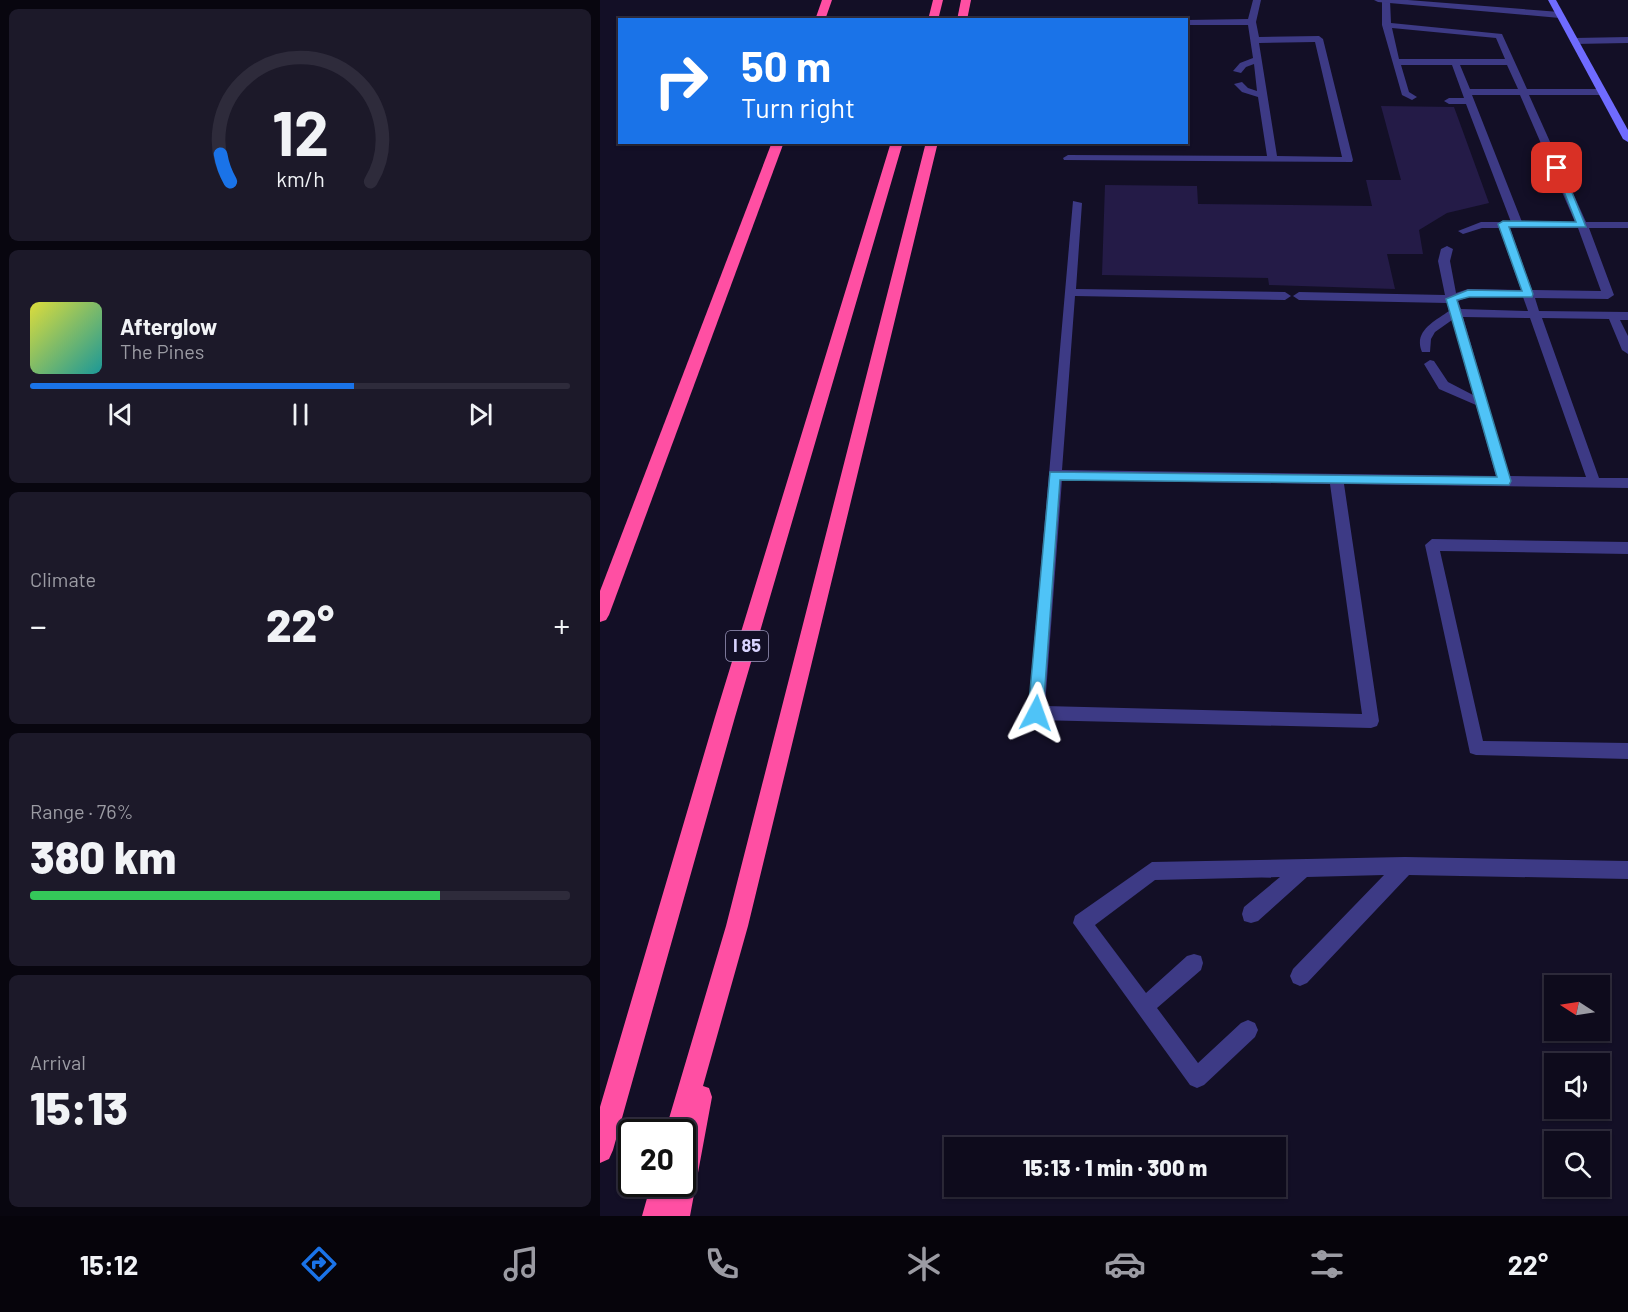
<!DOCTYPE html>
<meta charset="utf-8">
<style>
body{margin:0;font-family:Barlow,sans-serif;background:#1c1929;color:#f1f3f6;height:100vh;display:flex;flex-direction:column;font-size:22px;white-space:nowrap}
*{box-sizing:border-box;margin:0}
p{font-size:20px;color:#9b9ba3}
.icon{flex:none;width:33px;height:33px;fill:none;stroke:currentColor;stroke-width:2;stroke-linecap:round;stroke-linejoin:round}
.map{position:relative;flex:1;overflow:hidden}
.side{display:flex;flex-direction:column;gap:9px;padding:9px;background:#08060f;width:600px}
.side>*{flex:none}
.top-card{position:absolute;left:18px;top:18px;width:570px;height:126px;border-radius:0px;box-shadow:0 2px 4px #0004,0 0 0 2px #2e2b3b;background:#1a73e8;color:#fff;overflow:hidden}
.needle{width:39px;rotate:282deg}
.tools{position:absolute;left:944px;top:975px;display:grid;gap:12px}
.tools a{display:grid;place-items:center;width:66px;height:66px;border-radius:0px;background:#0e0b1c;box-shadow:0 2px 4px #0004,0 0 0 2px #2e2b3b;font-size:30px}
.speed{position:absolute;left:18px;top:1119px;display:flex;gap:12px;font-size:30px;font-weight:700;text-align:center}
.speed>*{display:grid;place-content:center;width:78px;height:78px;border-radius:50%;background:#0e0b1c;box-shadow:0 2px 4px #0004,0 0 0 2px #2e2b3b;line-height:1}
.speed .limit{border:3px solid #111;border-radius:9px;background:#fff;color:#111}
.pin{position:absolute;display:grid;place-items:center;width:51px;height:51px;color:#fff;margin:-26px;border-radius:12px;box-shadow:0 3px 9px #0006}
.me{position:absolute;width:66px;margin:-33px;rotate:4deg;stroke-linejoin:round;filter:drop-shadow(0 0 4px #0008)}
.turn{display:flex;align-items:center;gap:21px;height:126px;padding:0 24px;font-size:27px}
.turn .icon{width:78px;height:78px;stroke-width:2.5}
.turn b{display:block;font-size:42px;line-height:51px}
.big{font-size:45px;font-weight:800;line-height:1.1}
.side .tile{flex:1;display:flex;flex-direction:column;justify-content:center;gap:9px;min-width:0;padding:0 21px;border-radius:9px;background:#1c1929}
.side .dial{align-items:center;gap:0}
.dial svg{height:156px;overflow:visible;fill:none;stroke:#2e2b3b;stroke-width:7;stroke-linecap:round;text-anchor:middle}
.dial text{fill:#f1f3f6;stroke:none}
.song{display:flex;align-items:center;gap:18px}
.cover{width:72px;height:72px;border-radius:9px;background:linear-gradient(135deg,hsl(60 70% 55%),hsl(180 70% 35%))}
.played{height:6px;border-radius:3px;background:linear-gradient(90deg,#1a73e8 60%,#2e2b3b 60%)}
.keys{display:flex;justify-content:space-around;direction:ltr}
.heat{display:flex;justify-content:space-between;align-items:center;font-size:33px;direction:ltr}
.charge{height:9px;border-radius:4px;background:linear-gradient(90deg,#34c759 76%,#2e2b3b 0)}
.trip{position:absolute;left:344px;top:1137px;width:342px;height:60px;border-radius:0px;background:#0e0b1c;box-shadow:0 2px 4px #0004,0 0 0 2px #2e2b3b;font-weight:800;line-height:60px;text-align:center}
.tab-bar{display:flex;height:96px;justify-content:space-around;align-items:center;background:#06040b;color:#9b9ba3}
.tab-bar .icon{width:42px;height:42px}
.tab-bar .active{color:#1a73e8}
.tab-bar b{font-size:27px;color:#f1f3f6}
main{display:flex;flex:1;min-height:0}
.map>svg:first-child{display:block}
</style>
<main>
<section class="side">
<div class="tile dial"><svg viewBox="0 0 100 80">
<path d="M14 69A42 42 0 1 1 86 69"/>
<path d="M14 69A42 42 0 0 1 9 55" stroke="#1a73e8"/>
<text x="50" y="56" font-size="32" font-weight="700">12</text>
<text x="50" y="72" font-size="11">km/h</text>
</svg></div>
<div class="tile">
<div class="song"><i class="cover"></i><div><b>Afterglow</b><p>The Pines</p></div></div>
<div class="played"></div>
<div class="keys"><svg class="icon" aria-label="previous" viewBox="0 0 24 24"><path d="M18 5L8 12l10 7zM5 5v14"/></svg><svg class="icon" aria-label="pause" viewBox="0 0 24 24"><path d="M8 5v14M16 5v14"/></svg><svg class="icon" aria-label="next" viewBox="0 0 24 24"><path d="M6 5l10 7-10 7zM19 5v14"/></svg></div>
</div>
<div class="tile"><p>Climate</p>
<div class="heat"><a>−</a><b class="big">22°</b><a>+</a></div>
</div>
<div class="tile"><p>Range · 76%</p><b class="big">380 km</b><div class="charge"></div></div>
<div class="tile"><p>Arrival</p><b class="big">15:13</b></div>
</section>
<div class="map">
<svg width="1028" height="1216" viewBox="0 0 1028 1216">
<rect width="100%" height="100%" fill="#130f26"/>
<!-- building -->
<path fill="#241b47" d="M781 106 854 107 889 203 847 213 819 230 823 254H787L795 289 669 285 668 278 502 275 505 185 597 186 598 204 772 206 766 180H801Z"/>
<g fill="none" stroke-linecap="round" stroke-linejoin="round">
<!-- lane -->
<g fill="#3d3a85" fill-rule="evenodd">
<path d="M653 0H661L656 22 659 37 719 36 723 39 753 160 752 162 464 160 463 158 468 155 667 156 658 97 642 92 634 84 642 82 648 88 657 91 654 64 646 67 641 73 633 71 640 63 653 58 648 25H586V20L648 19ZM715 42 742 157 677 156 659 43Z"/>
<path d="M782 0H790L791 23 902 34 927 89H1002L1007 92 1002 95H929L986 222H1028V228H989L1014 295 1008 299 935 298 939 311 1028 312V320H1020L1028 336V354L1022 350 1009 319 942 318 999 478H1028V488L744 484 779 721 777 726 771 728 436 720 430 718 428 713 473 201 482 203 476 289 685 292 691 296 685 300 475 296 462 470 896 476 876 405 839 389 824 364 830 360 834 361 848 382 873 395 852 320 835 332 831 339 830 352H822C813 331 835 321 849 311L847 303 699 300 693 296 699 292 845 295 838 261 841 249 847 246 853 249 850 261 856 293 868 289 921 290 899 228H882L863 234 858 231 881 222H911L866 104H849L844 101 849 98H864L852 65H801L809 92 817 97 812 100 802 95 782 25ZM792 28 896 38 905 59H799ZM860 65H907L918 89H870ZM872 95H920L975 222H922ZM910 228H978L1001 291 932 290ZM869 297H923L928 311 861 309 858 301ZM863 317 930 318 986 477 909 476ZM462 480 730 484 762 714 445 706Z"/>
<path d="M832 539 1028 542V554L840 551 883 741 1028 743V759L876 755 870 753 825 545Z"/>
<path d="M805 857 1028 861V879L809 875 707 983 700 986 693 983 690 976 693 969 784 875 707 877 658 921 651 923 644 921 642 914 644 907 680 877 555 880 495 925 546 993 587 956 594 954 601 956 603 963 601 970 557 1008 598 1063 641 1023 648 1020 655 1023 658 1030 655 1037 604 1085 597 1088 590 1085 473 923 475 916 552 862Z"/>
</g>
<!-- street -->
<g fill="#3d3a85" fill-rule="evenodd">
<path d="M774 0H808L960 12 964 15 960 18 778 2Z"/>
<path d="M1028 37V43L974 44 970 41 974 38Z"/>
</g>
<!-- secondary -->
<path fill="#6f6bff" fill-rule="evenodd" d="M948 0H956L1028 130V142L1023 139Z"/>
<!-- highway -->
<g fill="#ff4fa3" fill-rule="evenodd">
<path d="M222 0H232L225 20H215Z"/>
<path d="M333 0H343L338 20H328Z"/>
<path d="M361 0H371L367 20H357Z"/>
<path d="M172 142H184L9 615 6 620 0 622V591Z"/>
<path d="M291 142H303L135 717 13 1150 9 1159 0 1163V1107L115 717Z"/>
<path d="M326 142H338L148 926 103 1086 109 1088 112 1097 90 1216H42L51 1184H82V1132H65L126 926Z"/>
</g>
</g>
<!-- route -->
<path fill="#4fc3f7" stroke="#337fa1" stroke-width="1.5" d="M954 166 962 168 986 227H909L933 294 932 297H869L857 300 911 481 909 485 460 480 443 713 436 720 431 718 428 713 450 472 897 477 846 299 868 290 922 291 898 224 903 221 976 222Z"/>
<g text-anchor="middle" stroke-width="6" stroke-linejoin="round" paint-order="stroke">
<!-- shield labels -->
<rect fill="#130f26" stroke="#9e99be" stroke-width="1.5" x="126" y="631" width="42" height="30" rx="4.5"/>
<g font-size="18" font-weight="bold" fill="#d9d4ff">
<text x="147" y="652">I 85</text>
</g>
</g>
</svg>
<div class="tools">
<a><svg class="needle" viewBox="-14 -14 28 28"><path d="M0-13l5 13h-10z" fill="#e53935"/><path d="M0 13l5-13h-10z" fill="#9b9ba3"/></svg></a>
<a><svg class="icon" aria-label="sound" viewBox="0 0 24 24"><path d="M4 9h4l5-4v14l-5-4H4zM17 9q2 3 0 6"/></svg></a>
<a><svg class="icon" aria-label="search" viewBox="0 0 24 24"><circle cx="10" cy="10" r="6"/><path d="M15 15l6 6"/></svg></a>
</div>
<div class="speed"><div class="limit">20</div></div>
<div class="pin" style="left:957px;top:168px;background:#d93025"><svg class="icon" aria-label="arrive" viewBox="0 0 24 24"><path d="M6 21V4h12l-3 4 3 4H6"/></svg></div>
<svg class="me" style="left:436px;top:713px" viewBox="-20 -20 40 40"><path d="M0-17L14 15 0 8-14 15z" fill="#4fc3f7" stroke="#fff" stroke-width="4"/></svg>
<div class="trip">15:13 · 1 min · 300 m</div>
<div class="top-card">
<div class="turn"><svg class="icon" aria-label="right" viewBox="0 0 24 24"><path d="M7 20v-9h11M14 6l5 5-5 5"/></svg><div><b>50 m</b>Turn right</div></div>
</div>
</div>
</main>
<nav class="tab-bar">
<b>15:12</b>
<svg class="icon active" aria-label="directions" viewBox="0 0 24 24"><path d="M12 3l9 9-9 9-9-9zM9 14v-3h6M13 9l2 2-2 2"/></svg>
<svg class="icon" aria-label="music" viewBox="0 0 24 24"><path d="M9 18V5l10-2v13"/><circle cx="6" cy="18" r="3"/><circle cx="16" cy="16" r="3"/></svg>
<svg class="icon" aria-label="phone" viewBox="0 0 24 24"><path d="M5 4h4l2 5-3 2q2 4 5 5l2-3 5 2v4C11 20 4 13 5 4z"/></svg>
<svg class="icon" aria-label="climate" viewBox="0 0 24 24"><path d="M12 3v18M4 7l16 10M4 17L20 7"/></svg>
<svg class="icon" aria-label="car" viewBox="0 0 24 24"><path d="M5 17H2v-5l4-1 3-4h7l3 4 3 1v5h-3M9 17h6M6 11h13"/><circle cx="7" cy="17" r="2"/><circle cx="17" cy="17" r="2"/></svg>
<svg class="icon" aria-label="filters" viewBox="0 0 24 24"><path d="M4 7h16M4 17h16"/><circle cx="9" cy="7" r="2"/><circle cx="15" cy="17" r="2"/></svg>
<b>22°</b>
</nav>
